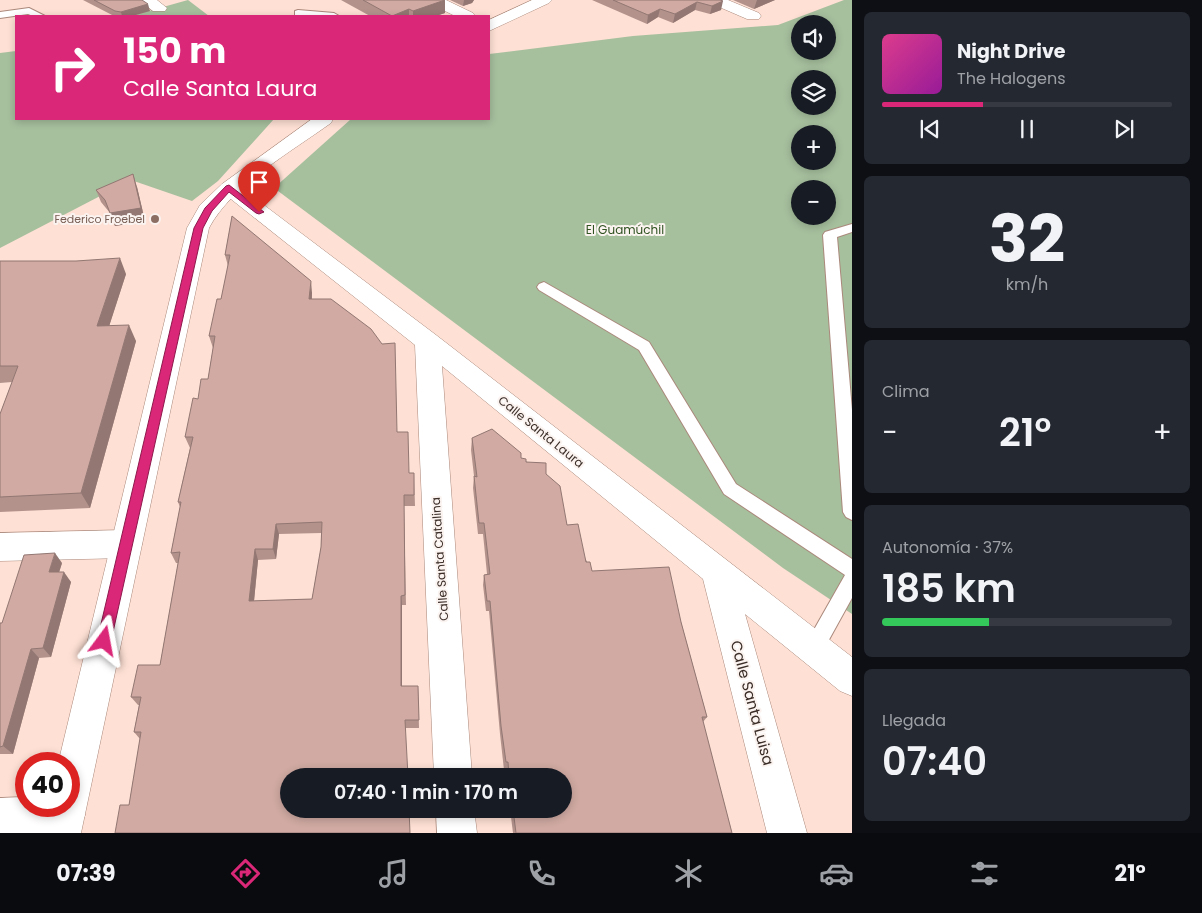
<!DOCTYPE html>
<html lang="es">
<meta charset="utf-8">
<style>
body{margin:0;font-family:Poppins,sans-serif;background:#242831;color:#f1f3f6;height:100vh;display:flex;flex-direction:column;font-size:19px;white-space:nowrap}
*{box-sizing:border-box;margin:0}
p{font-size:16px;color:#9ea1a6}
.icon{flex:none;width:28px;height:28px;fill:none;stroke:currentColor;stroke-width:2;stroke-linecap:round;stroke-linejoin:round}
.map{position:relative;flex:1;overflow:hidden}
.side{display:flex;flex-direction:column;gap:12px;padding:12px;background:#0d0f14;width:350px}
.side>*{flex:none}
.guide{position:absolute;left:15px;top:15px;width:475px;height:105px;border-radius:0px;box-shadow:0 2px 8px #0003;background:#db2777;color:#fff;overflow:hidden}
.tools{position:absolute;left:791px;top:15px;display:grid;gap:10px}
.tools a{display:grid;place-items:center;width:45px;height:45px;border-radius:50%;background:#171b24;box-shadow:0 2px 8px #0003;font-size:25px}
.speed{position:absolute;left:15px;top:752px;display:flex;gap:10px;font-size:25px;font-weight:700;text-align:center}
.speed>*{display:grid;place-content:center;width:65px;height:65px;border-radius:50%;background:#171b24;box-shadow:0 2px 8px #0003;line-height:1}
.speed .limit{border:8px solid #d22;background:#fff;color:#111}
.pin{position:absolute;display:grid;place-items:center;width:42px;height:42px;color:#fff;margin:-51px -21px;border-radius:50% 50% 50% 0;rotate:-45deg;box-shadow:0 0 5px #0007}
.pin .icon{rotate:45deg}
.me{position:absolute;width:55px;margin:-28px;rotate:13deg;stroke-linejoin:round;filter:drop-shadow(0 0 4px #0008)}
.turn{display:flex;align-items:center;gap:18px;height:105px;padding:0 25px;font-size:22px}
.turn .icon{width:65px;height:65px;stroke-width:2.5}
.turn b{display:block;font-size:35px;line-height:42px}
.big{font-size:38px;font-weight:600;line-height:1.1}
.side .widget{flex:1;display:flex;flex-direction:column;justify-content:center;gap:8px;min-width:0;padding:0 18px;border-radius:8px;background:#242831}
.side .dial{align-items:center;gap:0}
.dial b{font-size:65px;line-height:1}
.song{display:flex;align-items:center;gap:15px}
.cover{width:60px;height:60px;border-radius:8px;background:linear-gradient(135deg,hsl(330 70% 55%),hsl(300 70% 35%))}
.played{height:5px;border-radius:2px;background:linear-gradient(90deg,#db2777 35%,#363941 35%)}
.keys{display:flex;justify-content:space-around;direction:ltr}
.heat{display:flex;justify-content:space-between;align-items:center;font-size:28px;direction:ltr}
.charge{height:8px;border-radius:4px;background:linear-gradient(90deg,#34c759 37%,#363941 0)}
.trip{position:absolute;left:280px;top:768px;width:292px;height:50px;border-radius:25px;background:#171b24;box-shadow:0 2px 8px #0003;font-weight:600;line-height:50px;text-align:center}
.menu{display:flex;height:80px;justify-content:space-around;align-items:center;background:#090b0e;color:#9ea1a6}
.menu .icon{width:35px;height:35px}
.menu .on{color:#db2777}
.menu b{font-size:22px;color:#f1f3f6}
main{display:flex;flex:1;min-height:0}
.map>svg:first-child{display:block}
</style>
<main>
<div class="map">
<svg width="852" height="833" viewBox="0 0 852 833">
<rect width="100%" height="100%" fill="#fee0d4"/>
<!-- green -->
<g fill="#a6bf9d" fill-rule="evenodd">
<path d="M188 0 209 16H131Z"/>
<path d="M844 0H852V614L783 568 274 188 351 119H489V54L633 36 778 25ZM800 24H828V51H800ZM800 79H828V106H800ZM800 134H828V161H800ZM800 189H828V216H800Z"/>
<path d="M16 51V119H274L218 181 192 201 131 180 0 248V53Z"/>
</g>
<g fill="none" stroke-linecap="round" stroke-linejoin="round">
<!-- service casing -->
<g stroke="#aa887b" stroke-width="2">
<g id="service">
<path d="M29 8 45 16H33L28 14 0 18V12Z"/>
<path d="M298 10 334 13 339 16 295 15V11Z"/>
<path d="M852 224V232L837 237 852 410V520L846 517 843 512 823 235 825 232Z"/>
<path d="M544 282 649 342 736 484 852 559V598L820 656 813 659 806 656 803 649 845 575 724 494 639 350 539 290 537 287 539 284Z"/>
</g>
</g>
<!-- minor casing -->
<g stroke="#aa887b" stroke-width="1">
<g id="minor">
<path d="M139 0H157L167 8 165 11H153Z"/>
<path d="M426 0H446L473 13 475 16H455L429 3Z"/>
<path d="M707 0H728L759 13 761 16 759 19H747L710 3Z"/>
<path d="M229 182 236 184 436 335 852 657V696L840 691 745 614 807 833H767L703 579 442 366 472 776H434L415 345 222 192 219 188 222 184Z"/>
<path d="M126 530 137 534 142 544 137 554 126 558 0 561V533Z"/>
<path d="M26 797V806H69V797L79 801 85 815 79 829 69 833H0V798Z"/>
<path d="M436 809H474L477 833H437Z"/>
</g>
</g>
<!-- tertiary casing -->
<g stroke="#aa887b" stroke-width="1">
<g id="tertiary">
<path d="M532 0H552L549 3 489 31V20Z"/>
<path d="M312 119H333L331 123C292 151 231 186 209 228L81 833H41L48 806H69V764H58L187 228 200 205 222 184Z"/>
</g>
</g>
<!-- service -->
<use href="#service" fill="#fff" fill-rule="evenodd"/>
<!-- minor -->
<use href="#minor" fill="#fff" fill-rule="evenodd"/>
<!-- tertiary -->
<use href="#tertiary" fill="#fff" fill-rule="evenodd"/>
</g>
<!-- wall -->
<g fill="#b3928c" fill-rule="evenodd">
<path d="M83 0H142L150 11 132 16H114Z"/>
<path d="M341 0H445V13L436 16H370Z"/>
<path d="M450 0H474L472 3 463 6Z"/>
<path d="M592 0H720L721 10 710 14 695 10 673 23 658 17 647 24Z"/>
<path d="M733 0H775L754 9Z"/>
<path d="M137 187 145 221 115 226 110 213 101 202 96 190Z"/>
<path d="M232 216 312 293V299L397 432 409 473H414L415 506H404L406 605H402V686H418L419 728H406L129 805 140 739 134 732 139 705H138L131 697 160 665 178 563H176L171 553 180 507 178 502 190 448 185 437 198 399 208 379 213 348 209 336 221 299 228 266 225 255ZM321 533V547L312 599 254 601 258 560 276 559 279 534Z"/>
<path d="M0 261 126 274 109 326 136 341 90 508 0 512V414L12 382 0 383Z"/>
<path d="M472 438 521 458 546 474 567 525 592 571 681 622 707 717 703 722 732 833H513L510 809H564V776H507L506 770H504L500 734 489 611H486L483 585 484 575 487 574 483 534H478L473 488 474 476 471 450Z"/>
<path d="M62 563 59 572 71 582 51 657 39 658 13 754H0V623H2Z"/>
</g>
<!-- shaded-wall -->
<g fill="#927772">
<path d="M445 0V13L436 16H413V11Z"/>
<path d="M464 0H474L472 3 463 6Z"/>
<path d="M757 0H775L754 9Z"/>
<path d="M723 1 721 10 710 14 712 6Z"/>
<path d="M697 2 695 10 673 23 675 14Z"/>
<path d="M148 4 150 11 132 16H122L121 12Z"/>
<path d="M409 9V16H392Z"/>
<path d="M660 9 658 17 647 24 648 15Z"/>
<path d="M133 174 137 187 145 221 115 226 110 213Z"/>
<path d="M120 258 126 274 104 342 97 326Z"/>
<path d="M311 281 312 293 311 311 309 299Z"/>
<path d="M129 325 136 341 90 508 81 493Z"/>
<path d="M276 524 279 534 276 559 273 549Z"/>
<path d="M255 549 258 560 253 611 249 601Z"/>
<path d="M55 553 62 563 56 582 49 572Z"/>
<path d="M64 572 71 582 51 657 43 648Z"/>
<path d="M401 596 402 605V695L401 686Z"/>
<path d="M31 649 39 658 13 754 3 746Z"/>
</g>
<!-- building -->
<g fill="#d0aaa3" stroke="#927772" fill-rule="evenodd">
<path d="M94 0H142L148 4 121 12 115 11Z"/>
<path d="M363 0H445L413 11 409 9 392 16Z"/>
<path d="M613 0H720L723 1 712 6 697 2 675 14 660 9 648 15Z"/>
<path d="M133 174 141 208 110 213 105 200 96 190Z"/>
<path d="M232 216 311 281 309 299H331L371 329 382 344 395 343 397 432H408L409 473H414V495H404L405 595 401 596V686H418L419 720H405L408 776H289V809H409L410 833H115L120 805H129L141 732H134L141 697H131L138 665H160L180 552 171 553 181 502H178L193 437H185L193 398 198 399 201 379H208L215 336H209L217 299H221L230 255H225ZM322 522 321 547 312 599 249 601 255 549H273L276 524Z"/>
<path d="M120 258 97 326 129 325 81 493 0 497V414L18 366H0V261H76Z"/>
<path d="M492 429 521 453V458L526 459V462L546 463V474L560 486 567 525 578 524 586 562H590L592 571 669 567 681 622 707 717H702L732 833H516L513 809H564V776H509L508 762H506L501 726 490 601H487L484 575 490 574 484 523H479L474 476 477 477 472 438Z"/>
<path d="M55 553 49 572H64L43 648 31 649 3 746 0 747V623H2L24 555Z"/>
</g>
<!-- route -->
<path fill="#db2777" stroke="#8e194d" d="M229 185 264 212 259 214 256 213 229 192 212 211 203 228 111 641 109 646 104 648 99 646 97 641 194 228 205 208 226 186Z"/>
<!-- markers -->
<circle fill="#8d6e63" stroke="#faf3f0" stroke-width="2" cx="155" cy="219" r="5"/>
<g text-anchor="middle" stroke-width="4" stroke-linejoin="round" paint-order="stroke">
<!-- far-education labels -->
<g font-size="11" fill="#785e54" stroke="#faf3f0" text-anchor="end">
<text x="145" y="223">Federico Froebel</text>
</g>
<!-- park labels -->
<g font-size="12" fill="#315322" stroke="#faf3f0">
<text x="625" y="234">El Guamúchil</text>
</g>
<!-- street labels -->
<g font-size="12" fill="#3b2d27" stroke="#faf3f0">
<text transform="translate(541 432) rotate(39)" y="4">Calle Santa Laura</text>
<text transform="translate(440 559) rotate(-94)" y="4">Calle Santa Catalina</text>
</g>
<!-- near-street labels -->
<g font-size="15" fill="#3b2d27" stroke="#faf3f0">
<text transform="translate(752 703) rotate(75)" y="5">Calle Santa Luisa</text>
</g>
</g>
</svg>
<div class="tools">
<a><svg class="icon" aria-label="sound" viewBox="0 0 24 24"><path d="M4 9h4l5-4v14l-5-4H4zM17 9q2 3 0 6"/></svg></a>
<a><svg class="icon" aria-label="layers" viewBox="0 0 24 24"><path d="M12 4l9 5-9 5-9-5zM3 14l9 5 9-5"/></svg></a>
<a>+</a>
<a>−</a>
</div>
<div class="speed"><div class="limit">40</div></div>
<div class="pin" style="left:259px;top:212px;background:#d93025"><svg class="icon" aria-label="arrive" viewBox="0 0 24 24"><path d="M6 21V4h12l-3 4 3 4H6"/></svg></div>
<svg class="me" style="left:104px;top:641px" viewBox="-20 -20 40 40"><path d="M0-17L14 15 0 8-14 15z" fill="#db2777" stroke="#fff" stroke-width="4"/></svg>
<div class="trip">07:40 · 1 min · 170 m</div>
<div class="guide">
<div class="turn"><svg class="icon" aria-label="right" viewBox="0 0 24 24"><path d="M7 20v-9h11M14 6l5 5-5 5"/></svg><div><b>150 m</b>Calle Santa Laura</div></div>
</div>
</div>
<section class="side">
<div class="widget">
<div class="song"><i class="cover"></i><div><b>Night Drive</b><p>The Halogens</p></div></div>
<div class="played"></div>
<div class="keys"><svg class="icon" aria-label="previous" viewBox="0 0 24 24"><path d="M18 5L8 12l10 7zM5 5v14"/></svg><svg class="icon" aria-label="pause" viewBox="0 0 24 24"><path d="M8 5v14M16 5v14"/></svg><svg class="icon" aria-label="next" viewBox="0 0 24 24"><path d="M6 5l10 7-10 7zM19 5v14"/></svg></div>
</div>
<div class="widget dial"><b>32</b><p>km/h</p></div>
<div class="widget"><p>Clima</p>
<div class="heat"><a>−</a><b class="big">21°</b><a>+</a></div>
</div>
<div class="widget"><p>Autonomía · 37%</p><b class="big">185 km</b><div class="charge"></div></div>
<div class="widget"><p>Llegada</p><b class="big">07:40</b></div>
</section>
</main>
<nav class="menu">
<b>07:39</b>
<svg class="icon on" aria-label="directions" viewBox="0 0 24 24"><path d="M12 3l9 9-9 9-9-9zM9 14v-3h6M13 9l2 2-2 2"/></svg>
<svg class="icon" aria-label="music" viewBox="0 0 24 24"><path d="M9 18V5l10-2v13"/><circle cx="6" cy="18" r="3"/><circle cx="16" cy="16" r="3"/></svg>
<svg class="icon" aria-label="phone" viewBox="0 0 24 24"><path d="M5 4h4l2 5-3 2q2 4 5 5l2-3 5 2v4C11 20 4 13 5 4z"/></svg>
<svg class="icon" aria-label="climate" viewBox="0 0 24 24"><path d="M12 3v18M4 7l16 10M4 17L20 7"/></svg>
<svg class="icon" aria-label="car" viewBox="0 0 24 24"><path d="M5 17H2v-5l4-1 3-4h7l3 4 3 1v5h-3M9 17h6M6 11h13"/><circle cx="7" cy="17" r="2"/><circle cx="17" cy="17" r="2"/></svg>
<svg class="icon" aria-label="filters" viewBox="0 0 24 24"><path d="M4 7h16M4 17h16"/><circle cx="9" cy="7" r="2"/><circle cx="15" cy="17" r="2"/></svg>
<b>21°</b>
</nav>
